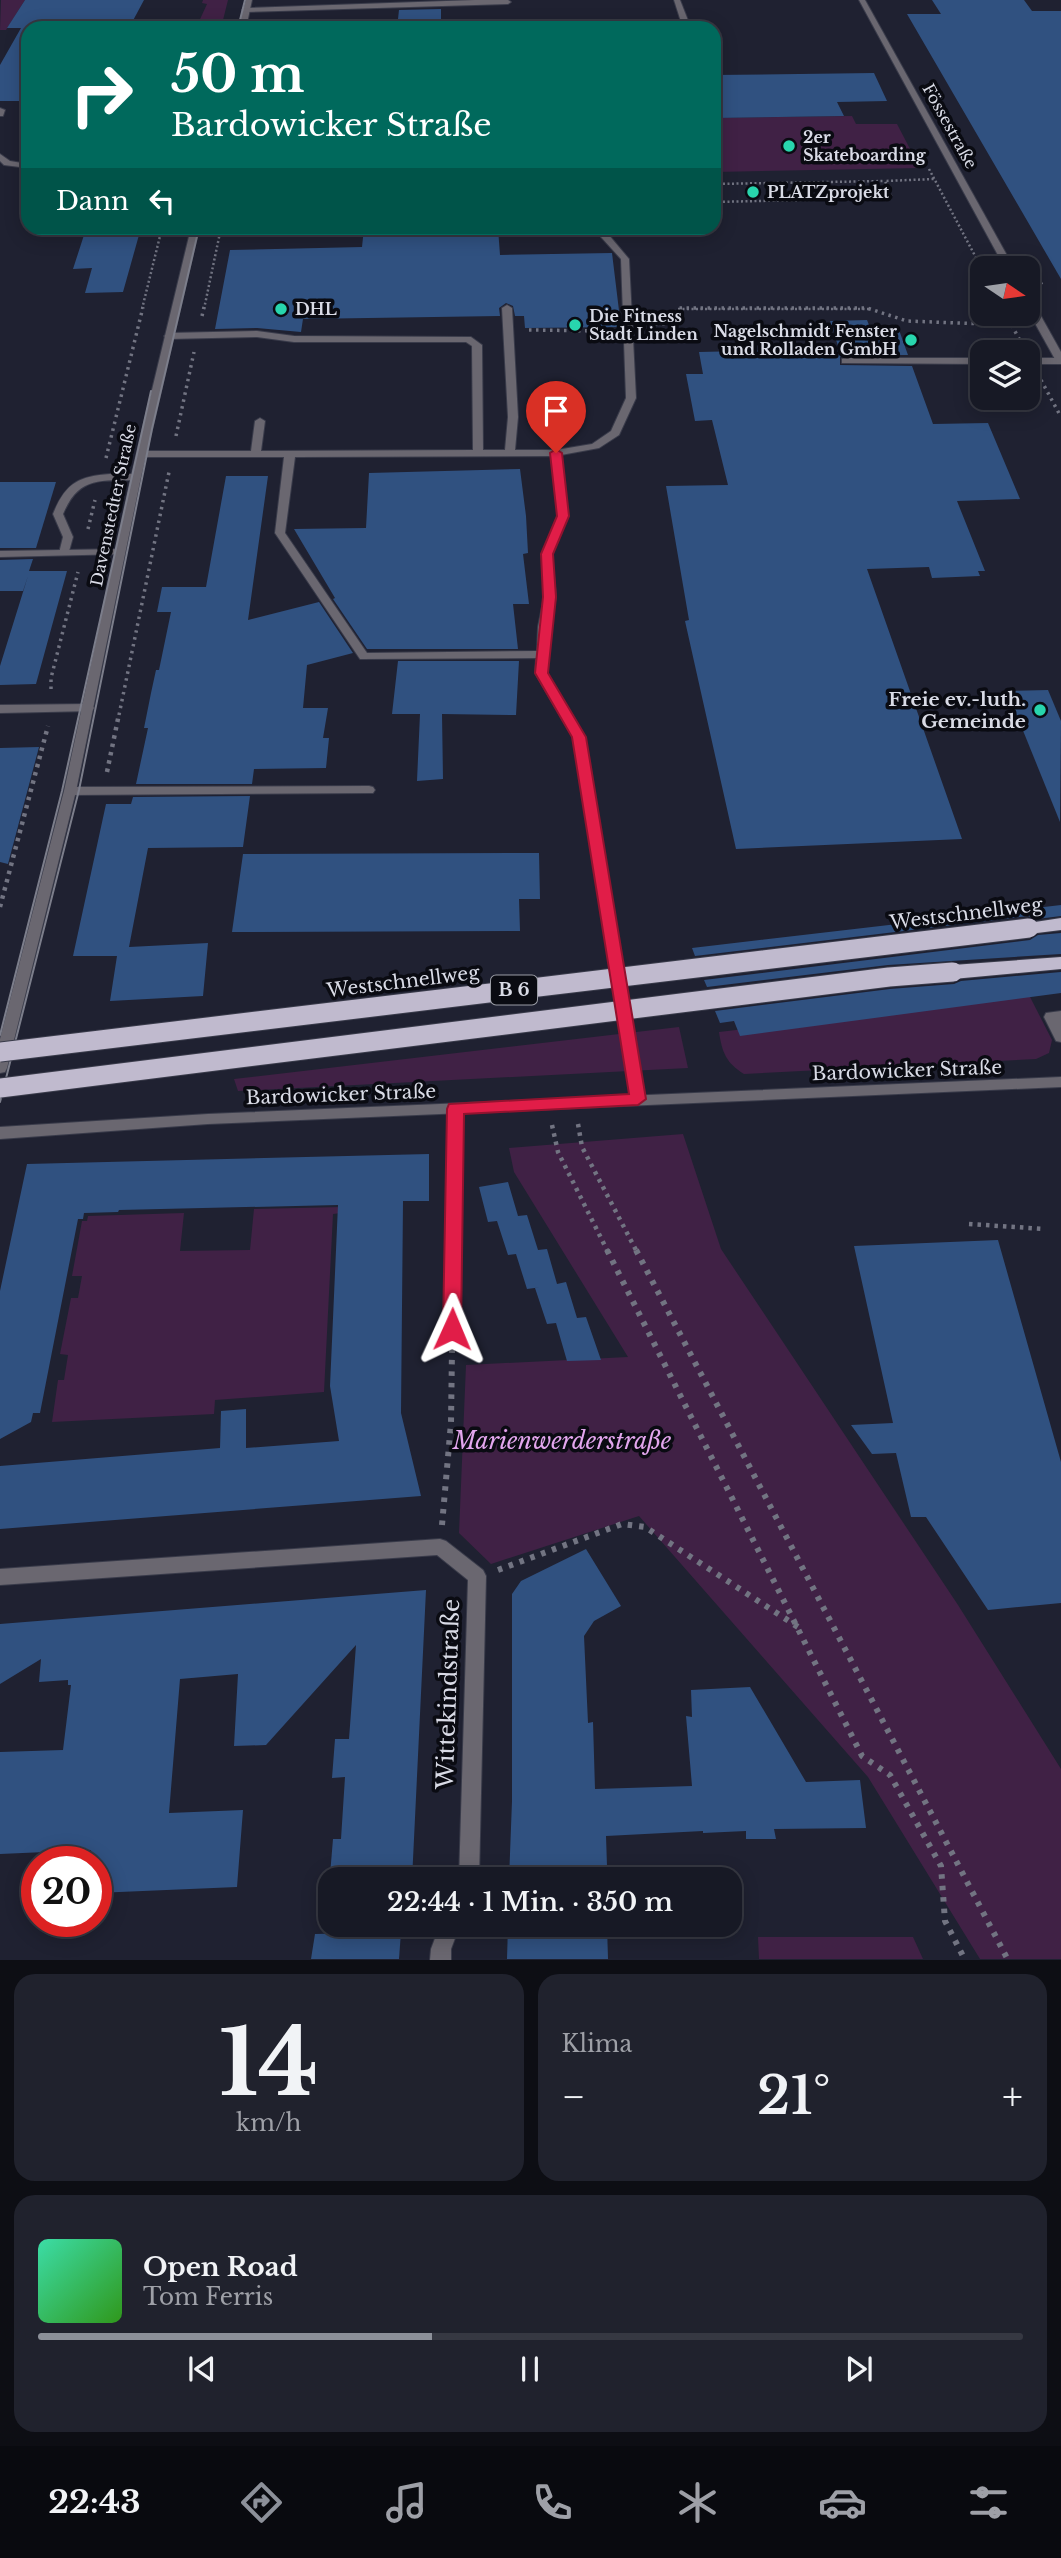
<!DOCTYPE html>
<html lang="de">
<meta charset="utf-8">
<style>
body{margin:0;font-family:"Libre Baskerville",serif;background:#20222d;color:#f1f3f6;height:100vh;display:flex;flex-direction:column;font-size:26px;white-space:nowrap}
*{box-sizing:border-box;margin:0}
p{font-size:23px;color:#9ea0a7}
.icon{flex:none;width:38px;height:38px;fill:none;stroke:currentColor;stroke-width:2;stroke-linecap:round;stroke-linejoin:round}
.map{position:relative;height:1960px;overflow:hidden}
.sheet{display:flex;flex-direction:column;gap:14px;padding:14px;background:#0d0e14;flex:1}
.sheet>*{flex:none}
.hud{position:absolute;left:21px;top:21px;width:700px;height:214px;border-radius:21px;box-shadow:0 4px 18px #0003,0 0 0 2px #363842;background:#00695c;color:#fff;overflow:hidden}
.needle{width:46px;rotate:103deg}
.fabs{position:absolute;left:970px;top:256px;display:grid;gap:14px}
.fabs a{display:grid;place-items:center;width:70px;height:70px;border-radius:14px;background:#171925;box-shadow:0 4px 18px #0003,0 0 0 2px #363842;font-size:35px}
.speed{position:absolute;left:21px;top:1846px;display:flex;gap:14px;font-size:35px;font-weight:700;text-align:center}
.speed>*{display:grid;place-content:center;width:91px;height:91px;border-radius:50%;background:#171925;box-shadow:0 4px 18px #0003,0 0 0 2px #363842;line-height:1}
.speed .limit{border:10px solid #d22;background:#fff;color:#111}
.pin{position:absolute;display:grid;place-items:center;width:60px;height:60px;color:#fff;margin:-72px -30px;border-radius:50% 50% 50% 0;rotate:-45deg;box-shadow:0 0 7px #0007}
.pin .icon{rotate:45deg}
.me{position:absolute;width:77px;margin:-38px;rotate:1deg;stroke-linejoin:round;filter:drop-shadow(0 0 5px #0008)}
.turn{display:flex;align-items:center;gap:24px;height:147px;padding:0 35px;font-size:32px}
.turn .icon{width:91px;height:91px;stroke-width:2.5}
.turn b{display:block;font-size:49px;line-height:60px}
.then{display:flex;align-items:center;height:66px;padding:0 35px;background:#0003;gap:14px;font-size:26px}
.big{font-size:52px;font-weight:600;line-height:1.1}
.sheet .widget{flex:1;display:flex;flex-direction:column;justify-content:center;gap:10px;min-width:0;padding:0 24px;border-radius:21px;background:#20222d}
.sheet .dial{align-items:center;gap:0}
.dial b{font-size:91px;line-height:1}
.song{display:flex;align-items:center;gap:21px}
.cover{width:84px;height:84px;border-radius:10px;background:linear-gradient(135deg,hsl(160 70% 55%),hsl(110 70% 35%))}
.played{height:7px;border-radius:4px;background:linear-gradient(90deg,#8c9099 40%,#363842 40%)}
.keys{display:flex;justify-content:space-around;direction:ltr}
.heat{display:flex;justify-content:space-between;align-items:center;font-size:38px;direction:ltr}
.sheet .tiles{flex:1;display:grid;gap:14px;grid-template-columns:1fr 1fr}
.widget:last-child{grid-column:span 2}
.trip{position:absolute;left:318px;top:1867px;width:424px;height:70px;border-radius:21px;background:#171925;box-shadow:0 4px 18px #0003,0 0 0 2px #363842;font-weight:600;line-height:70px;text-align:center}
.menu{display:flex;height:112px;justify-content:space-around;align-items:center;background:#090a0f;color:#9ea0a7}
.menu .icon{width:49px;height:49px}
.menu .selected{color:#8c9099}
.menu b{font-size:32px;color:#f1f3f6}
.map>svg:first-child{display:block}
</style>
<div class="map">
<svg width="1061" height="1960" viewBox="0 0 1061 1960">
<rect width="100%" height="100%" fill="#1f2131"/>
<!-- green -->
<g fill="#402145">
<path d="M1 0H25L6 30H0Z"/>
<path d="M203 0H228L221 28H196L207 4 202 3Z"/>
<path d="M852 116 856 124H897L920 168 714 172V118Z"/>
<path d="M1029 995 1052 1040 1049 1053 1036 1059 744 1074C726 1063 722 1052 719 1032Z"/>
<path d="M679 1027 688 1068 238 1091 234 1079Z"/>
<path d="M683 1134 721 1249 958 1605 1061 1769V1959H980L868 1777 639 1516 491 1564 459 1533 466 1365 628 1357 514 1172 509 1148Z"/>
<path d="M342 1207 341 1213 333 1214 324 1392 215 1400 214 1414 52 1422 58 1380H64L68 1355 60 1354 71 1298H78L82 1276H72L82 1221H87L88 1216 184 1213 180 1251 250 1250 254 1209Z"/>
<path d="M758 1937H913L923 1959H759Z"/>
</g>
<!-- building -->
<g fill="#305180">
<path d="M25 0H144L129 28H28V101H0V65L21 28H7Z"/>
<path d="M932 0H1024L1032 11H1061V279L907 14H941Z"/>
<path d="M441 9V28H397L399 10Z"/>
<path d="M874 73 887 101 837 102 844 116 714 118V75Z"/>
<path d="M364 228H498L500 255 612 253 621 327 525 328 524 316H515L513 306 506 303 499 308 500 316 303 319 301 332 257 328 215 329 230 250 362 247Z"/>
<path d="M84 235H139L123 292 85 293 92 268 73 269Z"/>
<path d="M867 320 871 330H899L908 355H845L840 357V365L912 366 933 424 988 423 1020 499 957 501 985 571H978L980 576 932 578 929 567 867 569 962 839 736 849 685 621 689 620 666 486 728 485 712 420 695 421 686 374H703L699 352 839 349 830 321Z"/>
<path d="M520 469 526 516 528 553 523 554 529 604H513L518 649H367L333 599 335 598 294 529 366 528 369 473Z"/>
<path d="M226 476H268L248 620 319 602 353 653 307 665 303 708H328L323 738H329L326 768 254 769 252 784H136L148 728H144L151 693 156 670H159L171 612H157L162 587H206Z"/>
<path d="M0 482H56L36 548H0Z"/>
<path d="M33 559 29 571H67L36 684 0 685V666L28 576 23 591H0V560Z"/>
<path d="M398 661H519L516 715 442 714 443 779 417 781 420 714H392Z"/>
<path d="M1048 690 1061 721 1060 822 1007 691Z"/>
<path d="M39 747 8 864 0 862V748Z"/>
<path d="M250 796 243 847 148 848 129 947 208 943 203 996 110 1001 117 956H73L106 804H131L133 797Z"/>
<path d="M539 853 540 899H519L520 931 232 932 243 854Z"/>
<path d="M1061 905V916L1037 919 1028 916 695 956 692 948Z"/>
<path d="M1061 933V954L888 965 707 987 704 980 1030 940 1038 935Z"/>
<path d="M1061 972V993L740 1036 734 1021 720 1023 715 1011 890 989 954 984 961 981Z"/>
<path d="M429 1154V1201H403L401 1413 421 1496 0 1529V1466L220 1448 221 1411 246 1409V1448L339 1441 330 1386 338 1205 119 1210 118 1212 84 1213 83 1219H78L40 1413H33L31 1422 0 1439V1291L27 1164Z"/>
<path d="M508 1182 518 1216 527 1215 538 1250 547 1249 557 1284 566 1282 577 1318 586 1317 601 1360 567 1361 556 1323 547 1324 535 1288 542 1287 527 1289 516 1254 508 1255 497 1221 488 1222 479 1187Z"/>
<path d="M998 1240 1061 1462V1603L988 1610 926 1517H911L896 1453 872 1454 851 1425 893 1423 854 1246Z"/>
<path d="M586 1549 621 1606 594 1621 584 1636 588 1723 593 1722 595 1789 692 1786 686 1716 692 1717 691 1690 750 1687 806 1782 860 1780 866 1828 774 1829 776 1839H746V1831L703 1833V1831L606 1836 607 1866H592V1880H509L512 1801V1594L521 1581Z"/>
<path d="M426 1590 412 1880H336V1875H330L333 1839H341L345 1777 332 1778 335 1739H349L356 1645 266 1745 234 1746 238 1674 180 1679 169 1813 243 1810 237 1887 96 1893V1862H90L91 1850 0 1854V1752L63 1750 71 1685H68V1680L39 1682 41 1659 0 1684V1624Z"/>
<path d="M508 1925H607L608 1959H507Z"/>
<path d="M401 1932 399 1959H311L315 1934Z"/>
</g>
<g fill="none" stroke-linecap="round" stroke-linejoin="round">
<!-- service casing -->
<g stroke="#393b4a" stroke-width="2">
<g id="service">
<path d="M475 0H508L511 2 508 4 279 11 246 12 242 10 246 8Z"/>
<path d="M674 0H680L691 28H683Z"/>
<path d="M0 108 5 110 3 116H0Z"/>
<path d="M0 154 10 161 28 164V168L4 165 0 161Z"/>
<path d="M598 228H606L608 234 629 259 636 398 619 435 599 448 561 455 568 516 552 554 556 597 550 627 547 673 585 737 645 1099 643 1103H633L631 1099 573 737 535 673 536 658 360 659 275 533 284 457H142L137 454 142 451H251L255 421 260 418 265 421 261 451 473 450 472 346 466 342H294L257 337 169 339 164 336 169 333 257 331 294 336 471 337 482 345 483 450H505L508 417 502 308 507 305 512 308 518 417 515 450H556L592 444 611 431 626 398 621 259 601 237ZM551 456 558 516 542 554 544 597 538 627 537 651 367 653 285 533 295 457Z"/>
<path d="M845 358H982V364L842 363V359Z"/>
<rect x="1027" y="358" width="34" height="6"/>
<path d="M110 474H136L141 477 136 480C100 481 79 476 63 514L73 537 68 555H60L59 553 63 537 53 514C65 484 78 476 110 474Z"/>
<path d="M369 786 373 787 375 790 373 793 70 795 64 791 70 787Z"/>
<path d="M1061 1011V1042L1056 1041 1044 1017 1046 1013Z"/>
<path d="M455 1104 460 1105 462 1109 460 1329 458 1334 452 1336 446 1334 444 1329 448 1109 450 1105Z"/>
</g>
</g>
<!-- minor casing -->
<g stroke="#393b4a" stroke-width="2">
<g id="minor">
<path d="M121 549 125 550V554L0 557V551Z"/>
<path d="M88 704 92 705 94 708 92 711 0 713V705Z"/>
<path d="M1061 1077V1087L208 1124 0 1139V1127L208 1114Z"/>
<path d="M440 1539 446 1541 483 1570 486 1576 479 1880H459L468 1580 437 1555 0 1585V1569Z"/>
<path d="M440 1925H460L451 1949V1960H430L431 1949Z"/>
</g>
</g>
<!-- tertiary casing -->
<g stroke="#393b4a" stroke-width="2">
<g id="tertiary">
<path d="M246 0H252L246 28H238Z"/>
<path d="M859 0H865L1014 268H1005Z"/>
<path d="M191 228H199L141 477 76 791 7 1068 5 1072 0 1073V1039L64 791 131 477Z"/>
<path d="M1027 297 1032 300 1061 352V364L1056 361 1027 309Z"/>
</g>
</g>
<!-- trunk casing -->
<g stroke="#393b4a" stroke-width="2">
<g id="trunk">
<path d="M1061 918V930L1029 934 1022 932 1020 928 1022 924Z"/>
<path d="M1061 957V969L953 979 946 977 943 972 946 967 953 965Z"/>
</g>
</g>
<!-- path-far3 -->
<g stroke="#727482" stroke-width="2.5" stroke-dasharray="2 2.5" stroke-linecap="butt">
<path d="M929 169 982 269"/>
<path d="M770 183 776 201"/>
<path d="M714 184 885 181"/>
<path d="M714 202 892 198 885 181 934 179"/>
<path d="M631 235H638L637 228H660"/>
<path d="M1030 263 1043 286"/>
<path d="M142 309 162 228"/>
<path d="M204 309 221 228"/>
<path d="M678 309H870"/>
</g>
<!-- path-far2 -->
<g stroke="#727482" stroke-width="3.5" stroke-dasharray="2.5 4.5" stroke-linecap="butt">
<path d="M1005 313 1023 346"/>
<path d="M202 316 204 307"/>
<path d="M648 324H671L678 308H867L907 321 1011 325"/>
<path d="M529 330 607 331"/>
<path d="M1041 380 1061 417"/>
<path d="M176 436 194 352"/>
<path d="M106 458 143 307"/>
<path d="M88 529 95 500"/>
<path d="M51 689V678L78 572"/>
<path d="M119 715 169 472"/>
</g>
<!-- path-far1 -->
<g stroke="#727482" stroke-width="4.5" stroke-dasharray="3.5 5" stroke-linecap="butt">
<path d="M107 772 119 714"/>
<path d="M0 907 48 726"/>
<path d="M578 1124 582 1147 637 1252"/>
<path d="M552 1125 558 1152 608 1252"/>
<path d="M969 1224 1045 1229"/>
</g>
<!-- path -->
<g stroke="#727482" stroke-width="6" stroke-dasharray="4.5 7" stroke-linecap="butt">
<path d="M607 1250 862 1756 890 1775 941 1866 945 1921 965 1960"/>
<path d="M636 1250 1008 1960"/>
<path d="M442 1525 451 1423 452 1349"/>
<path d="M498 1570 622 1524 645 1527 798 1627"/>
</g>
<!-- service -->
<use href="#service" fill="#6a6770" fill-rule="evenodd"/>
<!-- minor -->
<use href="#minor" fill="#6a6770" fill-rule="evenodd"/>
<!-- tertiary -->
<use href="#tertiary" fill="#6a6770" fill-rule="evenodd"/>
<!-- trunk -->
<use href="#trunk" fill="#c0bace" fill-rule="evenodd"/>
<!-- tram -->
<g stroke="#7c7e8b" stroke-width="2">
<path d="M238 28 245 0"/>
<path d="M0 1035 62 791 151 391"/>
<path d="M0 1102 79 790 152 429 199 228"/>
</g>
<!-- trunk-bridge casing -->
<g stroke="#393b4a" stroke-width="21" stroke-linecap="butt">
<g id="trunk-bridge">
<path d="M0 1052 1029 928"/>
<path d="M0 1088 889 977 953 972"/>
</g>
</g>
<!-- trunk-bridge -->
<use href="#trunk-bridge" stroke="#c0bace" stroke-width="19"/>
</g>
<!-- route -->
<path fill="#e11d48" stroke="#92132f" stroke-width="2" d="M556 449 562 453 569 516 553 554 556 597 548 673 586 737 646 1099 638 1105 464 1114 461 1329 459 1334 452 1336 445 1334 443 1329 447 1109 449 1104 629 1094 572 737 535 673 543 597 541 554 557 516 550 453Z"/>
<!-- markers -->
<g fill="#28d5ad" stroke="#0a0b12" stroke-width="2.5">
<circle cx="789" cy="146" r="7"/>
<circle cx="753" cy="192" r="7"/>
<circle cx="281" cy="309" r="7"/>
<circle cx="575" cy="325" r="7"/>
<circle cx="911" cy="340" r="7"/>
<circle cx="1040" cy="710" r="7"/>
</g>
<g text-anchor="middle" stroke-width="7" stroke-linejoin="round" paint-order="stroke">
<!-- far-street labels -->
<g font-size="16" fill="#d9dbe6" stroke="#0a0b12">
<text transform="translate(950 126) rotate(61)" y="6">Fössestraße</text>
<text transform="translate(113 505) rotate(-78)" y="6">Davenstedter Straße</text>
</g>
<!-- far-poi labels -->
<g font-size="16" font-weight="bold" fill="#d9dbe6" stroke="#0a0b12" text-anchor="start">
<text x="803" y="143">2er<tspan x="803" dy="18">Skateboarding</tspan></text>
<text x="767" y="198">PLATZprojekt</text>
<text x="295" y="315">DHL</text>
<text x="589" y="322">Die Fitness<tspan x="589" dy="18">Stadt Linden</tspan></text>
<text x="897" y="337" text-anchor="end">Nagelschmidt Fenster<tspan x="897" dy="18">und Rolladen GmbH</tspan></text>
</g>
<!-- shield labels -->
<rect fill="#0a0b12" stroke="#9b9da6" stroke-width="2" x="491" y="975.5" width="46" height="29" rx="5"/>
<g font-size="18" font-weight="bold" fill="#d9dbe6">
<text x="514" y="996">B 6</text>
</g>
<!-- poi labels -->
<g font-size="19" font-weight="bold" fill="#d9dbe6" stroke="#0a0b12" text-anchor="end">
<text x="1026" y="706">Freie ev.-luth.<tspan x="1026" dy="22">Gemeinde</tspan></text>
</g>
<!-- street labels -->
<g font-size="19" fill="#d9dbe6" stroke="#0a0b12">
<text transform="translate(966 913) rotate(-7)" y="7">Westschnellweg</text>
<text transform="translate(403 981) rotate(-7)" y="7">Westschnellweg</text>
<text transform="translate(907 1070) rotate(-2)" y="7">Bardowicker Straße</text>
<text transform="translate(341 1094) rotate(-2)" y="7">Bardowicker Straße</text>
</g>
<!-- near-park labels -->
<g font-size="23" font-style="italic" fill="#e3a6ee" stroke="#0a0b12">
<text x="562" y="1449">Marienwerderstraße</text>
</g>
<!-- near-street labels -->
<g font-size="23" fill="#d9dbe6" stroke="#0a0b12">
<text transform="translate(448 1694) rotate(-88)" y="8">Wittekindstraße</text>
</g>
</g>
</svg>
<div class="fabs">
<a><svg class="needle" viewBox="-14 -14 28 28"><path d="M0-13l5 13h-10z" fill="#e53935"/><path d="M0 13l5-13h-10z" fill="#9ea0a7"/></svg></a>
<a><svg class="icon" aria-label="layers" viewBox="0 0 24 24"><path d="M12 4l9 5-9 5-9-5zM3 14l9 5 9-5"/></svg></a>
</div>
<div class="speed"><div class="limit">20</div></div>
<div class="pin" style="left:556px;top:453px;background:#d93025"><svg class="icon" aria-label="arrive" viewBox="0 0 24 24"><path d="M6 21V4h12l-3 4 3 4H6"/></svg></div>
<svg class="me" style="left:452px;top:1329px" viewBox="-20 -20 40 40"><path d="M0-17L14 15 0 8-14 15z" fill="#e11d48" stroke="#fff" stroke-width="4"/></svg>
<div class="trip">22:44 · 1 Min. · 350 m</div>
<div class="hud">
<div class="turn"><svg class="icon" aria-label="right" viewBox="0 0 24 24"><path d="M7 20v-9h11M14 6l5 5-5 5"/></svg><div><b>50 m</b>Bardowicker Straße</div></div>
<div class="then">Dann<svg class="icon" aria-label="left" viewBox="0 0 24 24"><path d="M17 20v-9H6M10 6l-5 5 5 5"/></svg></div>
</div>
</div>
<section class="sheet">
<div class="tiles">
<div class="widget dial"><b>14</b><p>km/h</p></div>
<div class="widget"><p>Klima</p>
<div class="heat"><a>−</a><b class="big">21°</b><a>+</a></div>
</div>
<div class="widget">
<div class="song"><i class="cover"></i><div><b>Open Road</b><p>Tom Ferris</p></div></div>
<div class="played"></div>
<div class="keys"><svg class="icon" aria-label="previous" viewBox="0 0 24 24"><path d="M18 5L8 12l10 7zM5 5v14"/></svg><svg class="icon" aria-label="pause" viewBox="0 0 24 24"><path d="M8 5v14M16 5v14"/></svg><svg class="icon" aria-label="next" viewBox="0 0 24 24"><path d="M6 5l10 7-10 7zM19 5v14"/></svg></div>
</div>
</div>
</section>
<nav class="menu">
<b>22:43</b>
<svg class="icon selected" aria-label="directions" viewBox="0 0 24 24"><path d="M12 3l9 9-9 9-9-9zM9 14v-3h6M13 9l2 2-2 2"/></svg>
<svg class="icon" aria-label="music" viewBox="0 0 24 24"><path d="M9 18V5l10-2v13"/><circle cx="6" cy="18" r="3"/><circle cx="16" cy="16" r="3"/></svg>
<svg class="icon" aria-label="phone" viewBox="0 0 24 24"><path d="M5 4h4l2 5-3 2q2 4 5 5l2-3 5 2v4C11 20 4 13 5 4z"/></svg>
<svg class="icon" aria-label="climate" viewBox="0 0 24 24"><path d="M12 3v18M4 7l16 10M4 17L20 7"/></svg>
<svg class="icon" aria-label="car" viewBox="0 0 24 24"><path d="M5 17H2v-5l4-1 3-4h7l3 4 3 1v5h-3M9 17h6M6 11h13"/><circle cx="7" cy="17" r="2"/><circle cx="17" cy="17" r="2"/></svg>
<svg class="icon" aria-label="filters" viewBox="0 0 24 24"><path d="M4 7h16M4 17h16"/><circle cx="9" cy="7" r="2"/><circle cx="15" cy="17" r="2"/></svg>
</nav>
